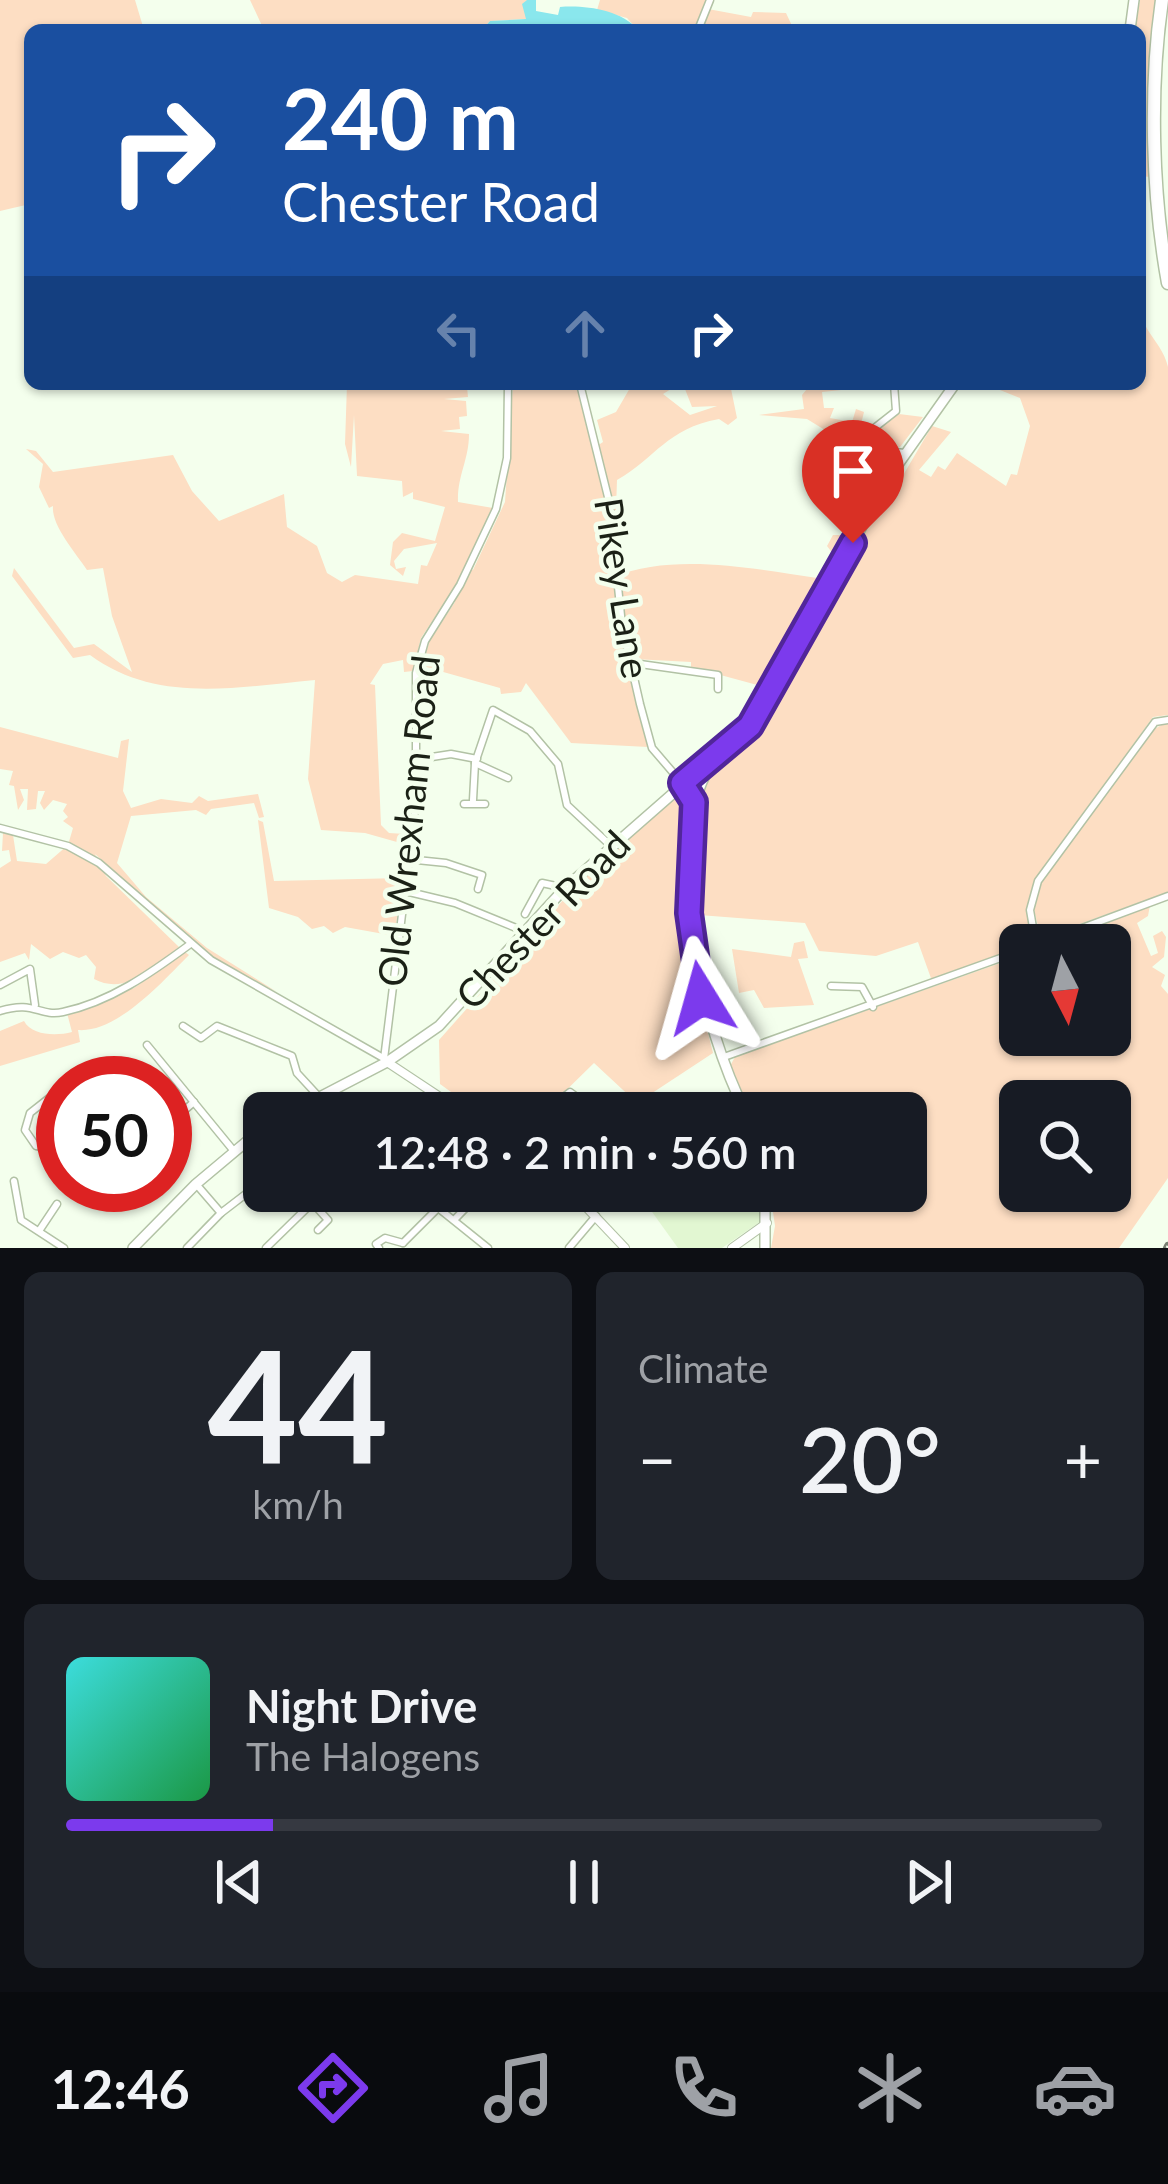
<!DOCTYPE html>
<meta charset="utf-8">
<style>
body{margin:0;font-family:Lato,sans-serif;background:#20242c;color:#f1f3f6;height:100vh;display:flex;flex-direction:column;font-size:45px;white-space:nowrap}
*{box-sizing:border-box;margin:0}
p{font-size:39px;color:#9ea1a6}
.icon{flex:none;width:66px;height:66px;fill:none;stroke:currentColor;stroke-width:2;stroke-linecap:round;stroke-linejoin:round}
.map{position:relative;height:1248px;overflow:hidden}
.drawer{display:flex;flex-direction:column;gap:24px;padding:24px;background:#0d0f14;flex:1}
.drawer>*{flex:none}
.guide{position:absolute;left:24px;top:24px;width:1122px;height:366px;border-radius:18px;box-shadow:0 3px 9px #0004;background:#1a4fa0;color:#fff;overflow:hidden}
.needle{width:78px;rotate:174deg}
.tools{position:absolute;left:999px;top:924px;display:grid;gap:24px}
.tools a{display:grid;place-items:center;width:132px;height:132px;border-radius:18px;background:#171b24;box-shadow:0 3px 9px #0004;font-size:60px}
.speed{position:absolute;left:36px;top:1056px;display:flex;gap:24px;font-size:60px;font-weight:700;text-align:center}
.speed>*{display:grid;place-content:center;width:156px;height:156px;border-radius:50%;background:#171b24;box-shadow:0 3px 9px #0004;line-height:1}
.speed .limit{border:18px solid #d22;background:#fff;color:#111}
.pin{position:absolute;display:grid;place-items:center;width:102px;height:102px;color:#fff;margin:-123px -51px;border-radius:50% 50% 50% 0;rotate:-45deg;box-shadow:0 0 12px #0007}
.pin .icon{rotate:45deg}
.me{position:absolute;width:132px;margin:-66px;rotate:352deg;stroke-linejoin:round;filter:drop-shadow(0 0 9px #0008)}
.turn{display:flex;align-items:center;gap:42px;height:252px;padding:0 60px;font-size:54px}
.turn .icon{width:156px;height:156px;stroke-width:2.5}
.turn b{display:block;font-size:84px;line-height:102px}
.lanes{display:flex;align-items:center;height:114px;padding:0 60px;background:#0003;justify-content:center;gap:60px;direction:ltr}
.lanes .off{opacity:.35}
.big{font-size:90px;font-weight:600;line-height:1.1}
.drawer .card{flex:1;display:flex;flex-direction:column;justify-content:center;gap:18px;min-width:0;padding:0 42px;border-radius:18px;background:#20242c}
.drawer .dial{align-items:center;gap:0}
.dial b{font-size:156px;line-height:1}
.song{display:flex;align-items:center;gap:36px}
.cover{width:144px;height:144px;border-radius:18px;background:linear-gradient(135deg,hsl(180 70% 55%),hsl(140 70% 35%))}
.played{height:12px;border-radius:6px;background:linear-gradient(90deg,#7c3aed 20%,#363941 20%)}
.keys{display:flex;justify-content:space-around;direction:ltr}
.heat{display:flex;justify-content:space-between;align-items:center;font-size:66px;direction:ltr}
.drawer .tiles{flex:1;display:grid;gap:24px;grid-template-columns:1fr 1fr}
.card:last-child{grid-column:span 2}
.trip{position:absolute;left:243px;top:1092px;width:684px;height:120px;border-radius:18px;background:#171b24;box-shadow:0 3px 9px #0004;font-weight:600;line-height:120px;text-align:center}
.tab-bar{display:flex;height:192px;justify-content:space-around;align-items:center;background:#090b0e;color:#9ea1a6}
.tab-bar .icon{width:84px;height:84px}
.tab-bar .current{color:#7c3aed}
.tab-bar b{font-size:54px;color:#f1f3f6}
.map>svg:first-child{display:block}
</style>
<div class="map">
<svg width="1168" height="1248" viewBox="0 0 1168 1248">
<rect width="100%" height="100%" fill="#f4ffed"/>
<!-- built -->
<path fill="#e2f7d2" d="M637 1191H760L764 1219 722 1248H678Z"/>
<!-- green -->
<g fill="#fddec3" fill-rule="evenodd">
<path d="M0 0H135L144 30H30V204L0 211Z"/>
<path d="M250 0H527L526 19 490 21 482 30H264Z"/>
<path d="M600 0H706L694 30H638L627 18 597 10Z"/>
<path d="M1140 0H1159L1149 177 1143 176C1144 212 1130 287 1142 318 1149 337 1163 346 1168 367V715L1153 717 1034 883 1027 909 1033 942 932 981 918 942 876 956 819 951 805 923 699 915 693 887 697 805 706 778 767 714 886 489 902 477 932 426 951 432 919 470 931 477 938 466 945 470 957 453 1006 486 1011 474 1017 475 1030 426 1020 398 985 384H1140V30H1135Z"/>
<path d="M708 9 751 17 753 12 786 13 794 30H701Z"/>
<path d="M347 384H473L467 387 468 397 444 399 466 401 467 416 459 417 460 429 441 431 469 434C469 460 457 476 458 502L493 508 466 568 473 570 505 502 513 384H578L597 446 603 442 597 420 616 412 630 388 679 384 663 394 690 415 717 406 692 407 683 384H730L737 418 728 425 719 419C666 429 657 457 617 480L616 510 607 511V521L613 518 623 556 613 577C674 552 756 569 817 578L837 559 827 546 833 535H855L762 701 761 686 691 667V662L634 659 626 634 648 747 571 743 526 683 521 692 501 694 500 688 422 666 430 640 455 602H445L421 638 413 671 404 672 403 660 383 664 370 684 375 685 381 825 389 833 405 834 404 844 365 833 321 830 308 779 315 680C232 688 155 703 90 655L73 658 12 576 14 568 74 648 94 644 132 672 112 616 103 568 87 570C75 552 51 525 53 506L49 508 39 487 43 464 26 449 36 451 53 472 173 455 192 491 219 521 284 494 287 527 317 546 327 573 342 582 355 575 418 584 421 565 427 566 437 543 404 549 394 561 396 569 406 567 403 576 390 565 393 542 402 533 435 541 445 507 413 499V492L403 497 402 481 357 476 354 415 351 467 345 444Z"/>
<path d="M811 384 870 387 822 392 824 408H834L830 418 852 422 856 409 864 412 859 432 870 446 871 433 899 414 923 417 900 447 876 448 878 463 871 462 862 473 850 464 854 448 807 419 759 415 804 409 802 395Z"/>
<path d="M1168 721V892L1041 938 1033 906 1037 888 1153 730Z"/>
<path d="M0 727 118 758 121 741 129 739 123 791 131 808 161 799 192 803 199 796 208 801 258 794 264 817 259 818 254 803 211 809 206 815 196 810 131 816 117 863 146 897 207 948 277 992 212 958 95 854 106 876 179 947C154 967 126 996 94 979L96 967 86 955 79 958 63 952 50 959 31 944 29 960 25 953 0 962V868L11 861 9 850 2 851 3 833 13 835 17 861 46 864 68 845 73 828 63 821 68 817 63 811 67 804 53 800 44 810 40 803 45 791H38L36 809 27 810 28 789H20L24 800 18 810 14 786 9 785 13 771 0 769Z"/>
<path d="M675 796 689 804 686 945 713 1053 637 1103 594 1063 543 1113H480L440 1084 439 1040 588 872Z"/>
<path d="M258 820 263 822 274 881 401 878 395 936 345 927 333 933 324 926 312 929 298 917 269 908Z"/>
<path d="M1150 905 1148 916 1137 923 1151 956 1158 953 1153 936 1162 931 1166 937 1164 957 1152 967 1165 975 1161 986 1168 994V1178L1119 1248H771L775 1226 770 1191H906V1113H749L730 1066 735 1057 1020 956V1035H1110V945H1045ZM1020 1101H1110V1191H1020Z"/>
<path d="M804 941 808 958 798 959 814 1005 764 1008 754 990 739 993 732 949 791 957 794 943Z"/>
<path d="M185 952 189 955C162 982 117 1033 78 1030L80 1042 0 1066V1031L24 1021C32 1036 57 1036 72 1032L67 1013 134 988Z"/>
</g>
<!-- water -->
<path fill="#8ae7ed" d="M527 0H536V11L558 15 560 7C583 5 621 9 638 30H482L490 21 526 19 522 4Z"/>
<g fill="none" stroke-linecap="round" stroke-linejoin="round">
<!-- minor casing -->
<g stroke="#b2c2a5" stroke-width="9">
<g id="minor">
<path d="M698 30 710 0"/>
<path d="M580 384 609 501 622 625 640 704 652 748 682 783"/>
<path d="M894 384 896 411 868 433 871 449 904 453"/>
<path d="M633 663 718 675V689"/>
<path d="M419 759 451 754 477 759"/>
<path d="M508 778 475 763 493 710 530 731 558 764 567 805 611 846"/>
<path d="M473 800 475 763"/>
<path d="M464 804H485"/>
<path d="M0 828 68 846 99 863 211 960 385 1059"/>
<path d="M407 859 446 863 482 875 478 889"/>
<path d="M405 891 455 903 526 932"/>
<path d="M525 914 542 883 565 888"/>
<path d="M1039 944 1168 896"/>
<path d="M1036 945 1030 910 1038 881 1155 722 1168 720"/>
<path d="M0 985 30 969 35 1005"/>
<path d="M831 986 862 987 873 1007"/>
<path d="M0 1011C34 1000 39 1017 63 1012 110 1002 151 973 189 945"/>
<path d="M183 1026 201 1038 217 1026 292 1056 297 1073 320 1098"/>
<path d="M147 1045 233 1150"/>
<path d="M724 1057 1020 951"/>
<path d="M384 1059 416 802V673L425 641 460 585 496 509 507 458 508 384"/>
<path d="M70 1083 85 1077 98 1083"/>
<path d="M63 1087 30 1113 25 1130 36 1146 63 1150"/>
<path d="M307 1104 316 1113"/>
<path d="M543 1113 570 1092 598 1113"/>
<path d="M165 1127 194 1102"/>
<path d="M14 1181 21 1220 64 1248"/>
<path d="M302 1191 328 1220 318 1230"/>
<path d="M417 1191 488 1248"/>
<path d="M221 1213 264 1180"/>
<path d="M454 1220 482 1191"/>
<path d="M39 1231 57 1204"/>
<path d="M403 1243 437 1209"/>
<path d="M187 1248 221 1213 196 1184"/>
<path d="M266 1248 312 1203"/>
<path d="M379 1248 376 1244 385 1238 403 1243"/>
<path d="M569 1248 596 1216"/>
</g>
</g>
<!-- tertiary casing -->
<g stroke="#b2c2a5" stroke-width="10">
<g id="tertiary">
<path d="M387 1062 464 1113"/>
<path d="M571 1191 625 1248"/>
<path d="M732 1248 767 1223"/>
</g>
</g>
<!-- secondary casing -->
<g stroke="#b2c2a5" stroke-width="12">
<g id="secondary">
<path d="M1130 30 1134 0"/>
<path d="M710 766C659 852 703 1029 746 1113"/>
<path d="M289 1113 387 1062 439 1026 565 888 750 726 892 473 955 384"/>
<path d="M765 1191V1248"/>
<path d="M133 1248 196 1184 264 1127"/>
</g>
</g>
<!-- trunk casing -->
<g stroke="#b2c2a5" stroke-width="15">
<path id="trunk" d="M1162 0C1149 90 1152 194 1168 283"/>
</g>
<!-- minor -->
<use href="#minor" stroke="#fff" stroke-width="6"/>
<!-- tertiary -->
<use href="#tertiary" stroke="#fff" stroke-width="8"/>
<!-- secondary -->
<use href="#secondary" stroke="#fff" stroke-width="9"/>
<!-- trunk -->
<use href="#trunk" stroke="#fff" stroke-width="12"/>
<!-- rail casing -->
<g stroke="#777f71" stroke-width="8">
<path id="rail" d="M1167 1248 1168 1246"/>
</g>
<!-- rail -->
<use href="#rail" stroke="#f4ffed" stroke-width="3" stroke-dasharray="9" stroke-linecap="butt"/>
</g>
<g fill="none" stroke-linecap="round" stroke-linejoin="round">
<!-- route casing -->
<g stroke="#51269a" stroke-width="30">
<path id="route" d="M701 998 689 913 694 802 682 783 750 726 853 543"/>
</g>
<!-- route -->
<use href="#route" stroke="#7c3aed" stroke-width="21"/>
</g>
<g text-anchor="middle" stroke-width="9" stroke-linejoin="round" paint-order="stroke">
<!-- street labels -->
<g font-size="39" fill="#1b2116" stroke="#f4ffed">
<text transform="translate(622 588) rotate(81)" y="14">Pikey Lane</text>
<text transform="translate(409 821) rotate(-84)" y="14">Old Wrexham Road</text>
<text transform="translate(543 920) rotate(-46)" y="14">Chester Road</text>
</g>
</g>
</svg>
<div class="tools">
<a><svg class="needle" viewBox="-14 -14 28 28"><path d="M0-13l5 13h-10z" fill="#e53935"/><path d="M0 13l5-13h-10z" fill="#9ea1a6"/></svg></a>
<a><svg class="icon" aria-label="search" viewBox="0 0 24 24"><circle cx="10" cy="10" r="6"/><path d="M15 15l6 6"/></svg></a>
</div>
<div class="speed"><div class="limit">50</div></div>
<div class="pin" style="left:853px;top:543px;background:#d93025"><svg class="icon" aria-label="arrive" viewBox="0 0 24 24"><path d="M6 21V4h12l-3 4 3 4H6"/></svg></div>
<svg class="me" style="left:701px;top:998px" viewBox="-20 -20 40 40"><path d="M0-17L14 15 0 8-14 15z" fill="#7c3aed" stroke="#fff" stroke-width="4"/></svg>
<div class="trip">12:48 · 2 min · 560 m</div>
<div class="guide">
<div class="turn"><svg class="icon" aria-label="right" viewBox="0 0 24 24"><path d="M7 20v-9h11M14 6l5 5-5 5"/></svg><div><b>240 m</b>Chester Road</div></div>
<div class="lanes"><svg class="icon off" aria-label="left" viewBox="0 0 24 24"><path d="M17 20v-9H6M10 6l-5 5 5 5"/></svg><svg class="icon off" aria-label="ahead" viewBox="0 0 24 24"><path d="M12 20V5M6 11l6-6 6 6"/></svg><svg class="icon" aria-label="right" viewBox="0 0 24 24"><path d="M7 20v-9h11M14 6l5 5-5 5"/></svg></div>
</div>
</div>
<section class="drawer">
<div class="tiles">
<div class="card dial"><b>44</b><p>km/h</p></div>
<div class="card"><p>Climate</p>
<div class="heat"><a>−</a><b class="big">20°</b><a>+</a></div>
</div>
<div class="card">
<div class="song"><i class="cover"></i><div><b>Night Drive</b><p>The Halogens</p></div></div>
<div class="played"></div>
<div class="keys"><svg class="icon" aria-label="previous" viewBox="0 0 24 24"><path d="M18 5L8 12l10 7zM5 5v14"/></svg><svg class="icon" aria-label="pause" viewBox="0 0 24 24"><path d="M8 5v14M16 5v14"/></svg><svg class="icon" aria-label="next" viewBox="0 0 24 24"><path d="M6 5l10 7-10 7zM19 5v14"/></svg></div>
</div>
</div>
</section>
<nav class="tab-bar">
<b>12:46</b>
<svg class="icon current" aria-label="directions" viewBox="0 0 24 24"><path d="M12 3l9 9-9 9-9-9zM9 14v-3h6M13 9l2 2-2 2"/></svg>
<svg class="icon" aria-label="music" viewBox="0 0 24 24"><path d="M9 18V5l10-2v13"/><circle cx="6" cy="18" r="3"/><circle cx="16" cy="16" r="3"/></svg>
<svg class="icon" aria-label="phone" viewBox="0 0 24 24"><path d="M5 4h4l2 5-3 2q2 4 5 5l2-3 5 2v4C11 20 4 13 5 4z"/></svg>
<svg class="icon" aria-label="climate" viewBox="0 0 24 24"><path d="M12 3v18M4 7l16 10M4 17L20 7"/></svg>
<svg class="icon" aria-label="car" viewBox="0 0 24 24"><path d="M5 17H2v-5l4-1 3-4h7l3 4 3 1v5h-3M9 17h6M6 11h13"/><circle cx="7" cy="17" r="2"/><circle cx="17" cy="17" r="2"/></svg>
</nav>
